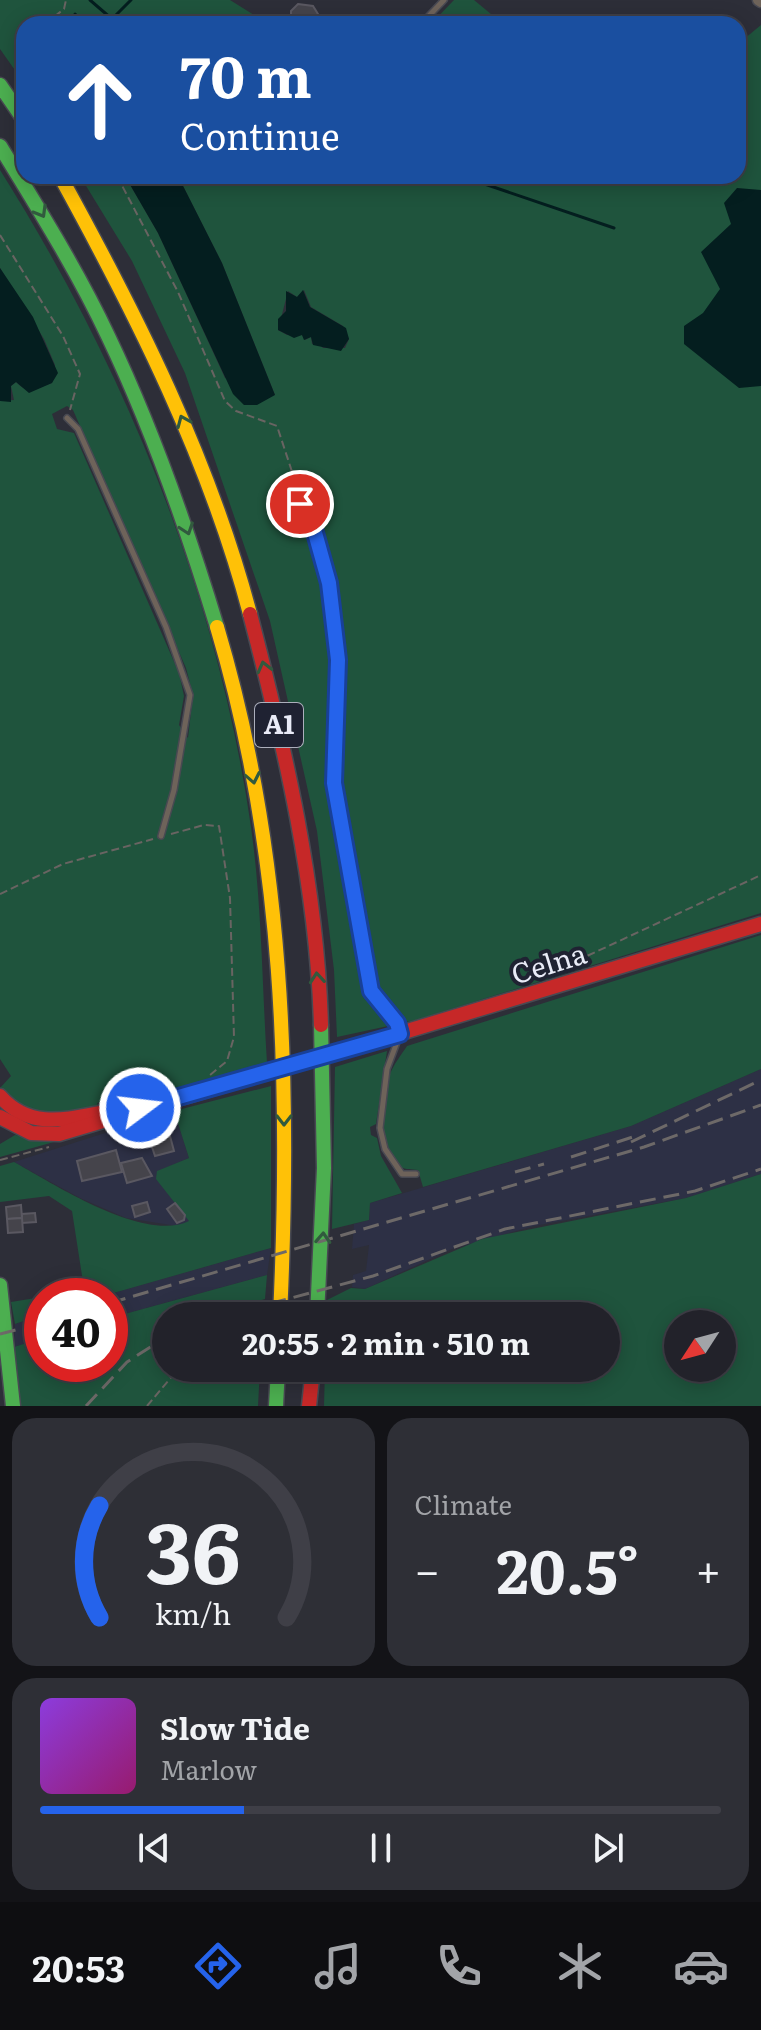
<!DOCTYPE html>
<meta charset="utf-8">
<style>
body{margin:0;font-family:Literata,serif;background:#2e2f36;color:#f1f3f6;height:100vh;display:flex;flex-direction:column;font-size:30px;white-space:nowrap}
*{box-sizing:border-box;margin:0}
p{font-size:26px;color:#a2a4a8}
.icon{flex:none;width:44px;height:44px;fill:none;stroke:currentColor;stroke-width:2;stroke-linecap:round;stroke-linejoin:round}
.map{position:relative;height:1406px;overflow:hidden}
.drawer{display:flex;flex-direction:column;gap:12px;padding:12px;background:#131317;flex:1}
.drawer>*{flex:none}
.top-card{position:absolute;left:16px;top:16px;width:730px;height:168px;border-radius:24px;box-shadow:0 4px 20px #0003,0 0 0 2px #3f3f47;background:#1a4fa0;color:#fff;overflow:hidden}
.needle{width:52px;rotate:234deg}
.controls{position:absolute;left:664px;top:1310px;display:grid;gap:16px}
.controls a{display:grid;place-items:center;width:72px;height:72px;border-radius:50%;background:#22222a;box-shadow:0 4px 20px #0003,0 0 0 2px #3f3f47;font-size:40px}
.speed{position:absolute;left:24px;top:1278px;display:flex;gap:16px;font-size:40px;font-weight:700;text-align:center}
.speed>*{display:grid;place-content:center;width:104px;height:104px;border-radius:50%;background:#22222a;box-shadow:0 4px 20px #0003,0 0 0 2px #3f3f47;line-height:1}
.speed .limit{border:12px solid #d22;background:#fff;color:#111}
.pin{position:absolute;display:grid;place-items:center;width:68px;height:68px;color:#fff;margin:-34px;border:4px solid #fff;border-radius:50%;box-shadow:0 2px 8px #0007}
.me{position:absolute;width:88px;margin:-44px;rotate:75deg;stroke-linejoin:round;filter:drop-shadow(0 0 6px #0008)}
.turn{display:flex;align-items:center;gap:28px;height:168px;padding:0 32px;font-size:36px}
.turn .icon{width:104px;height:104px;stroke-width:2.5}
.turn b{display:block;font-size:56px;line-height:68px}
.big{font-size:60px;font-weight:700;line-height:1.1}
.drawer .card{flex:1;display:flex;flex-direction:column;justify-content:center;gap:12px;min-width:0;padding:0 28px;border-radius:24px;background:#2e2f36}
.drawer .dial{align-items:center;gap:0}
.dial svg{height:208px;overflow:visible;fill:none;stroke:#3f3f47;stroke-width:7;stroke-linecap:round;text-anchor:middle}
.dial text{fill:#f1f3f6;stroke:none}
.song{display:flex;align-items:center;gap:24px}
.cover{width:96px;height:96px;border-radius:12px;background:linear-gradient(135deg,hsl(270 70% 55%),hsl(320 70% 35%))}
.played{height:8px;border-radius:4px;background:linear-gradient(90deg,#2563eb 30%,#3f3f47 30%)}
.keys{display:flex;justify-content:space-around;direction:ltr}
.heat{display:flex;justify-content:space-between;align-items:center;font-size:44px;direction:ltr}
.drawer .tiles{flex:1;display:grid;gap:12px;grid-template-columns:1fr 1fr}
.card:last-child{grid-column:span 2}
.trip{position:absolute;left:152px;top:1302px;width:468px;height:80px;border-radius:40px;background:#22222a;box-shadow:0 4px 20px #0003,0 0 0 2px #3f3f47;font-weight:700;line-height:80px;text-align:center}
.tab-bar{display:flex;height:128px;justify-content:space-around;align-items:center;background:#0e0e11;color:#a2a4a8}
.tab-bar .icon{width:56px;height:56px}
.tab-bar .current{color:#2563eb}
.tab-bar b{font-size:36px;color:#f1f3f6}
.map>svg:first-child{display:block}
</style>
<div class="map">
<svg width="761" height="1406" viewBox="0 0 761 1406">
<rect width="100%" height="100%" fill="#2d2e38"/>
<!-- built -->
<g fill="#2d3045">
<path d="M761 1069V1174L686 1198 534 1226 452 1249 365 1289 352 1287 353 1275 366 1271 369 1245 352 1249 354 1224 369 1220 370 1203 631 1126Z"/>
<path d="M174 1111 189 1158 158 1171 190 1222 177 1226 126 1218 80 1198 14 1162Z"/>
<path d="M271 1248 267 1275 110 1318V1296H103Z"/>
<path d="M42 1315V1338L14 1347 15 1324Z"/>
</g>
<!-- green -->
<g fill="#1f543d" fill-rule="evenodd">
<path d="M0 0H230L254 15 257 24H24V83L0 49Z"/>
<path d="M454 0H474L503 24H431Z"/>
<path d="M761 25V913L416 1020 337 1037 334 970 317 831 270 621 185 373 132 261 80 176H125L158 233 225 378 275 395 222 263 178 176H738V44ZM304 290 311 307 343 326 349 339 345 348H323L319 344H312L311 337 305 340 302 335H287L278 330 288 291 297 297Z"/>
<path d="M0 170C125 368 218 595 251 827 262 905 262 985 267 1063L151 1098 149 1093 97 1103 99 1108C66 1113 20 1125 0 1088L11 1076 0 1059V401L14 400 11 386 16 382C30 396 35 388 52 383L55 365 44 339 0 268ZM67 406 73 410 186 668 193 695 188 738 179 725 184 696 179 673 74 433 57 429 52 414Z"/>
<path d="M761 935V1069L631 1126 423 1187 418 1170C411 1169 405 1170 399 1166 378 1148 380 1097 390 1074 394 1064 401 1055 407 1046Z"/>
<path d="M387 1051 376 1124 370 1127 371 1135 377 1138 381 1156 402 1193 370 1203 369 1220 332 1229 335 1067Z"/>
<path d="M271 1086V1248L103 1296H51L75 1292 83 1282 72 1211 49 1196 0 1202V1166L14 1162C54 1184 144 1243 189 1221L156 1179 157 1171 189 1158 174 1111Z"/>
<path d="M107 1125 108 1127 0 1157V1144L15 1135 32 1138Z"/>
<path d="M761 1174V1406H324L325 1368H606V1316H327V1300L351 1288 365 1289 482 1239 686 1198ZM678 1324H722V1368H678Z"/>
<path d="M267 1275 265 1299 209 1316H166V1368H260L258 1406H20L14 1347 42 1338V1364H110V1318Z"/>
<path d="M42 1297V1315L15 1324 11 1302Z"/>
</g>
<!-- water -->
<g fill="#041e1f">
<path d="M125 176H178L222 263 275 395 257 405H244L233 394 158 233Z"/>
<path d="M737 188 761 190V386L739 388 684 344V326L703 313 720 289 701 252 731 224 724 203Z"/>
<path d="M0 268 33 317 58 373 52 383 29 393 16 382 11 386V402L0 401Z"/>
<path d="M303 290 310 307 346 328 349 339 341 351 313 345 311 337 304 340 302 335 294 338 278 330V319L286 311V291L297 297Z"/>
</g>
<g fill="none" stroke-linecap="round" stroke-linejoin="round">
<!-- stream -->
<g stroke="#041e1f" stroke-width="3">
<path d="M90 0 112 19 106 24"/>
<path d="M75 14 84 24"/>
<path d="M116 24 112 19 131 0"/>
<path d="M238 24 242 20"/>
<path d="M461 176 614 228"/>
</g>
</g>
<!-- building -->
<g fill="#45444b" stroke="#5a5861" stroke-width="2">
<path d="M298 4 313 6 318 14 317 24H291V11Z"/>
<path d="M170 1136 174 1151 155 1156 150 1141Z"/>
<path d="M116 1150 122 1172 82 1181 77 1161Z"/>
<path d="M142 1158 152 1176 127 1183 121 1163Z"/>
<path d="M147 1202 150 1212 135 1217 132 1206Z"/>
<path d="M175 1203 185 1215 184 1220 177 1223 167 1209Z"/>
<path d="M21 1205 22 1218 7 1219 6 1207Z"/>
<path d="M35 1213 36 1222 22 1223V1214Z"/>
<path d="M22 1218 23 1232 8 1233 7 1219Z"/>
</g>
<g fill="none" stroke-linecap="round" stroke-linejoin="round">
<!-- lane casing -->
<g stroke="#484952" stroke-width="8">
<g id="lane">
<path d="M421 24 444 0"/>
<path d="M67 418 78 429 166 627 190 695 174 790 161 836"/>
<path d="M300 504 312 522 329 583 338 660 334 783 371 991 397 1023 400 1034 387 1069 380 1128 385 1149 402 1174H416"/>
</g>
</g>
<!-- street casing -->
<g stroke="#484952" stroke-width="13">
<path id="street" d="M758 0 761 2"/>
</g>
<!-- fast casing -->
<g stroke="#484952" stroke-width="17">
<g id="fast">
<path d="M0 85 24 120"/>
<path d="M0 146C38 208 77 270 108 336 153 430 187 528 217 627"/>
<path d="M0 1285 13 1406"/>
<path d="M317 1316 324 1168 321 1025"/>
<path d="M276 1406 278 1368"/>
</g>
</g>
<!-- slow casing -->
<g stroke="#484952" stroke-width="17">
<g id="slow">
<path d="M60 176C137 316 209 459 250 614"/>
<path d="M217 627C284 851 291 1084 280 1316"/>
</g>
</g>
<!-- jam casing -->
<g stroke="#484952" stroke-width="17">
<g id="jam">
<path d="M250 614C285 748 317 886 321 1025"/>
<path d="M351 1048 761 924"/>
<path d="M0 1096C35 1136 80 1114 125 1109"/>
<path d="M0 1117 31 1133 59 1134 244 1079"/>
<path d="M309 1406 313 1368"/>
</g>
</g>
<!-- path -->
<g stroke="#696462" stroke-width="2" stroke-dasharray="8 4" stroke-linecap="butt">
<path d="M45 24 64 9 66 0"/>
<path d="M117 176 178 292 225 401 236 411 277 426 300 496"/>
<path d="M0 235 63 336 80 374 70 410"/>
<path d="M171 834 204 825 219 826 230 898 234 1037 227 1061 210 1075"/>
<path d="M0 894 63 864 153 839"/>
<path d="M544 976 761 875"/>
<path d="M0 1160 49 1147"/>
<path d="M147 1406 179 1368"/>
</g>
<!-- lane -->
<use href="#lane" stroke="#6e635a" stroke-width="5"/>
<!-- street -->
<use href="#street" stroke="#6e635a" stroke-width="10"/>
<!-- fast -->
<use href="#fast" stroke="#4caf50" stroke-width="14"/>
<!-- slow -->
<use href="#slow" stroke="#ffc107" stroke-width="14"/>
<!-- jam -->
<use href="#jam" stroke="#c62828" stroke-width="14"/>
<!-- rail -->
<g stroke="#6d6968" stroke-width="3" stroke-dasharray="16 8" stroke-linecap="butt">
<path d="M631 1142 761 1080"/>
<path d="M571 1157 639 1135"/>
<path d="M515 1172 544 1164"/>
<path d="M110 1303 644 1147 761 1105"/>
<path d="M224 1316 373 1276 505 1229 695 1191 761 1169"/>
<path d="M0 1334 42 1323"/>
<path d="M86 1406 127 1362 166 1337"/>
</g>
<!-- slow-bridge casing -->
<g stroke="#484952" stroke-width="17" stroke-linecap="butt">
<path id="slow-bridge" d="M244 1079 351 1048"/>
</g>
<!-- slow-bridge -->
<use href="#slow-bridge" stroke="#ffc107" stroke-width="14"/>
</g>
<!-- one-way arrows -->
<defs><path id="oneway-chevron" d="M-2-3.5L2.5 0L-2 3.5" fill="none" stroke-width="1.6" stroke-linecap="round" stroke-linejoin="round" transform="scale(2)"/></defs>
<g stroke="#315a3e">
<use href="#oneway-chevron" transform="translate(41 212) rotate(60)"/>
<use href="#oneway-chevron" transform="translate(183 421) rotate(-113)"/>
<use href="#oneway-chevron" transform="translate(187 529) rotate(71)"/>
<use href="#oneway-chevron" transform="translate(264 667) rotate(-104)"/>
<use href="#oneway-chevron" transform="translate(253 778) rotate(79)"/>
<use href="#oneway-chevron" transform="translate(317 978) rotate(-95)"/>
<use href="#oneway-chevron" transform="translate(284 1120) rotate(90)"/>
<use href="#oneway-chevron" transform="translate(323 1238) rotate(-87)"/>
</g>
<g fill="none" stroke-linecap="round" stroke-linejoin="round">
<!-- route casing -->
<g stroke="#184099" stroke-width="20">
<path id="route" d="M140 1108 400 1034 397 1023 371 991 334 783 338 660 329 583 312 522 300 504"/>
</g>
<!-- route -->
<use href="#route" stroke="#2563eb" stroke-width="14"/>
</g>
<g text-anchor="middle" stroke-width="8" stroke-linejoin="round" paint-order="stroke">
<!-- shield labels -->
<rect fill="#1f2232" stroke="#acafbc" stroke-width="2" x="255" y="703" width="48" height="44" rx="6"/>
<g font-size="26" font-weight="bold" fill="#e9ebf7">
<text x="279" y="734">A1</text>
</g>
<!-- street labels -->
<g font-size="28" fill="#e9ebf7" stroke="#1f2232">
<text transform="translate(549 964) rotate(-17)" y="10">Celna</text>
</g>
</g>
</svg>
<div class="controls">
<a><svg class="needle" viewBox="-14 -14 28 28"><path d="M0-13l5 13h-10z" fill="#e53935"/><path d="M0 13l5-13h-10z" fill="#a2a4a8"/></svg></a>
</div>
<div class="speed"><div class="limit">40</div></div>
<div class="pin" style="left:300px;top:504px;background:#d93025"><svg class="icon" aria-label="arrive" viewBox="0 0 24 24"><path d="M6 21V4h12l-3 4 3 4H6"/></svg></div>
<svg class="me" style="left:140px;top:1108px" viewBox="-20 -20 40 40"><circle r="17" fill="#2563eb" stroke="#fff" stroke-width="3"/><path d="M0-11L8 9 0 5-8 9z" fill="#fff"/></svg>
<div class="trip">20:55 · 2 min · 510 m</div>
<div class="top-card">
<div class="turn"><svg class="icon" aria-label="ahead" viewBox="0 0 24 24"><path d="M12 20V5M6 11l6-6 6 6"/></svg><div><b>70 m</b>Continue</div></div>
</div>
</div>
<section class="drawer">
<div class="tiles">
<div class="card dial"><svg viewBox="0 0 100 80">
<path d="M14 69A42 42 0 1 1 86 69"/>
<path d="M14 69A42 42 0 0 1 14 26" stroke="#2563eb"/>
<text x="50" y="56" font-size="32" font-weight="700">36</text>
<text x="50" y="72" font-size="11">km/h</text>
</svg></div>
<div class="card"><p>Climate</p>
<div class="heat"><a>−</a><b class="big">20.5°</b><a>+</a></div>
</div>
<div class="card">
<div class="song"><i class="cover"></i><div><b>Slow Tide</b><p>Marlow</p></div></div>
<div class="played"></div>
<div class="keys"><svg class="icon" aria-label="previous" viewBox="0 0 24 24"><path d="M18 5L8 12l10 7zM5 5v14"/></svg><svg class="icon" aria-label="pause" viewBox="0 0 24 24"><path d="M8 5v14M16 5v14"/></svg><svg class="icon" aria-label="next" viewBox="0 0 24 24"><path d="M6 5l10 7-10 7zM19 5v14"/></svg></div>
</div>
</div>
</section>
<nav class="tab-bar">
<b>20:53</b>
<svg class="icon current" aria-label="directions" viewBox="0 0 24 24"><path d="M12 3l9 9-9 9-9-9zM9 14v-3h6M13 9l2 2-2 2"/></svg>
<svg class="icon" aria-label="music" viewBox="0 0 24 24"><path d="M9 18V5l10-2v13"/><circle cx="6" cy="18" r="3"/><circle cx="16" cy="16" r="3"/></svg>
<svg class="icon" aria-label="phone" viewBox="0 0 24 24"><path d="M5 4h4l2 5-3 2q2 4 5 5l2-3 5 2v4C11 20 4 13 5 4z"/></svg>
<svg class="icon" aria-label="climate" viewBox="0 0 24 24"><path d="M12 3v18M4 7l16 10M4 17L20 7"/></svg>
<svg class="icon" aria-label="car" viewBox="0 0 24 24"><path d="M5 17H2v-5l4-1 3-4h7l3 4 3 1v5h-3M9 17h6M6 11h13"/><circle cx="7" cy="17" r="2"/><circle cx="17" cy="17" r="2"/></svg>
</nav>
